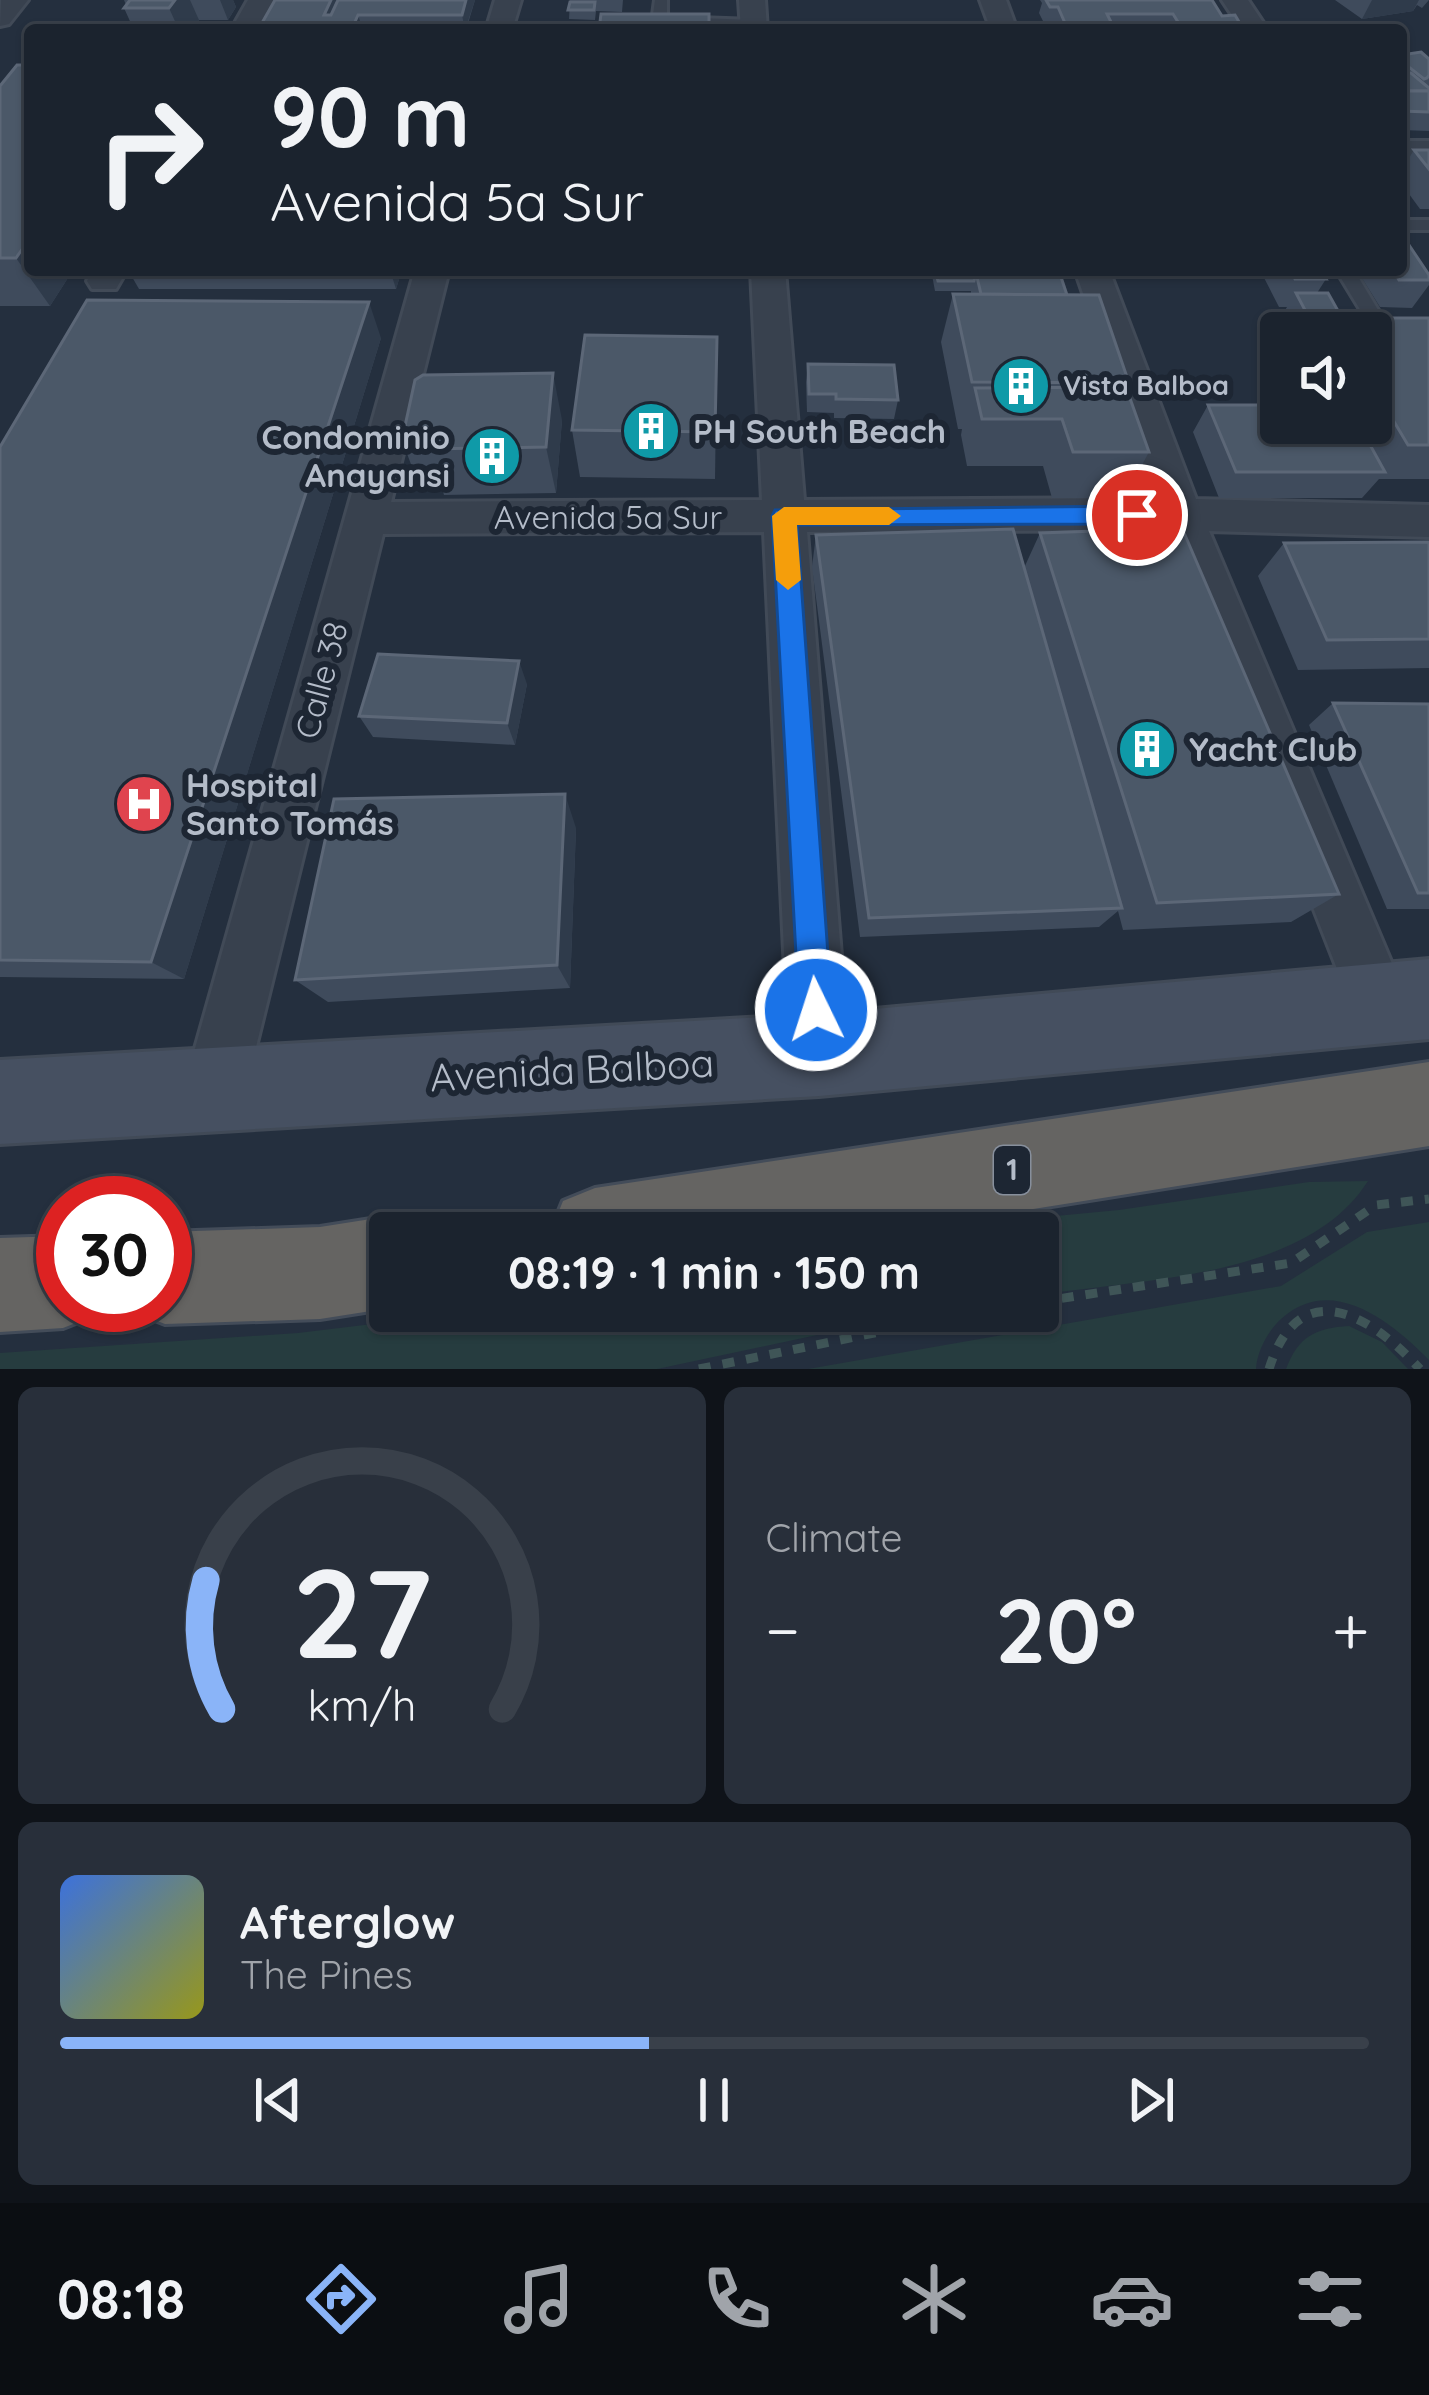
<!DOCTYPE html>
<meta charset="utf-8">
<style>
body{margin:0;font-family:Quicksand,sans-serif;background:#282f3a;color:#f1f3f6;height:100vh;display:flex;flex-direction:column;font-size:45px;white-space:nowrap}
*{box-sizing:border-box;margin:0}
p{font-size:39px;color:#a0a4aa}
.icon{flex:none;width:66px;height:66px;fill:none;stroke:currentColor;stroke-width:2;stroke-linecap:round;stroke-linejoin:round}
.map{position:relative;height:1369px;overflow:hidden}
.panel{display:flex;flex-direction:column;gap:18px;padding:18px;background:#0f1319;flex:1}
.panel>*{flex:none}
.guide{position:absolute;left:24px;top:24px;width:1383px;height:252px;border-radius:12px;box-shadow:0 3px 9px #0004,0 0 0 3px #39404a;background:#1b232e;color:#f1f3f6;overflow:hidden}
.buttons{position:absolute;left:1260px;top:312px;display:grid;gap:24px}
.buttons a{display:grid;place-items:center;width:132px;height:132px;border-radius:12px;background:#1b232e;box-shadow:0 3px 9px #0004,0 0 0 3px #39404a;font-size:60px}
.speed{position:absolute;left:36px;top:1176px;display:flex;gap:24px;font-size:60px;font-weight:700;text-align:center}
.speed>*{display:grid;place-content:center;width:156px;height:156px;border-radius:50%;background:#1b232e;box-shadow:0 3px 9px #0004,0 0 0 3px #39404a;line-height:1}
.speed .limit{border:18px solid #d22;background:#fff;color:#111}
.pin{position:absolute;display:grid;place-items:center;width:102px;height:102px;color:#fff;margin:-51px;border:6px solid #fff;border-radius:50%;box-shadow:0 3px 12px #0007}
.me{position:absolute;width:132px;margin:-66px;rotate:356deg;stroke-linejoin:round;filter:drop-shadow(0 0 9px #0008)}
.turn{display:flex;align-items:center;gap:42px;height:252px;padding:0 48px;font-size:54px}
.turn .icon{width:156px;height:156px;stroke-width:2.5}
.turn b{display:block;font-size:84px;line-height:102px}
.big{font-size:90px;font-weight:800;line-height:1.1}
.panel .tile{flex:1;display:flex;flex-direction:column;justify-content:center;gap:18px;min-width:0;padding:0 42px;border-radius:18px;background:#282f3a}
.panel .dial{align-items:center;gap:0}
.dial svg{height:312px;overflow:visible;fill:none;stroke:#39404a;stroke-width:7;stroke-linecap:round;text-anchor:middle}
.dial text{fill:#f1f3f6;stroke:none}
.song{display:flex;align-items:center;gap:36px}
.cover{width:144px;height:144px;border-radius:18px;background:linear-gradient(135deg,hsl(220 70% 55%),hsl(60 70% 35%))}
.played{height:12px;border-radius:6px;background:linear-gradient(90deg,#8ab4f8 45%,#39404a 45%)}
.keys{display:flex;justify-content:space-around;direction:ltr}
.heat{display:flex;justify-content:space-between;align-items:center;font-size:66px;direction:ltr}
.panel .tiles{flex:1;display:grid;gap:18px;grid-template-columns:1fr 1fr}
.tile:last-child{grid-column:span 2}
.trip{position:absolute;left:369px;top:1212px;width:690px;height:120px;border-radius:12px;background:#1b232e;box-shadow:0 3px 9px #0004,0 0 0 3px #39404a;font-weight:800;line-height:120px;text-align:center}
.tab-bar{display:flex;height:192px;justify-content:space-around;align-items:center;background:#0b0e12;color:#a0a4aa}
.tab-bar .icon{width:84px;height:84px}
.tab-bar .selected{color:#8ab4f8}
.tab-bar b{font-size:54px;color:#f1f3f6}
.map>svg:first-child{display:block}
</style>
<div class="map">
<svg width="1429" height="1369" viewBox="0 0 1429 1369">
<rect width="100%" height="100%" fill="#242f3e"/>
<!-- green -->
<g fill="#263c3f">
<path d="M1368 1181C1307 1278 1142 1279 1038 1295V1233H876L1119 1210 1309 1182Z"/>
<path d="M1429 1222V1360C1391 1321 1331 1273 1281 1319 1268 1331 1257 1351 1256 1369H808L1281 1286 1367 1232Z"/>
<path d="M480 1311H930L657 1369H0V1353L298 1333Z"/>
<path d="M1349 1326 1382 1342 1408 1369H1286C1298 1337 1315 1328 1349 1326Z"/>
</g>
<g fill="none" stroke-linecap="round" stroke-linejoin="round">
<!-- service casing -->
<g stroke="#414a57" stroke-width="6">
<g id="service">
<path d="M655 0H667V14L670 17 754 20 761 24 754 28 667 25 653 15Z"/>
<rect x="1401" y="220" width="28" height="10"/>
<path d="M1336 270H1354L1390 330 1387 334H1375Z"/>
</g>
</g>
<!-- minor casing -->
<g stroke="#414a57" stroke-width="6">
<g id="minor">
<path d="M28 0 9 24 0 26 1 0Z"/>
<path d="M248 0H274L257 30H231Z"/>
<path d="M495 0H521L512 30H486Z"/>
<path d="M739 0H765L767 30H741Z"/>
<path d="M980 0H1006L1017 30H991Z"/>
<path d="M1222 0H1248L1268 30H1242Z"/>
<rect x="1401" y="141" width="28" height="18"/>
<path d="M93 270H127L116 289H92L87 281Z"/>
<path d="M415 270H449L391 502 762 500 751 270H785L804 500 1154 498 1075 270H1109L1196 499 1429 505V537L1209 531 1409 1004 1401 1025 1380 1033 1359 1025 1166 530 807 532 849 1055 840 1076 819 1085 798 1076 789 1055 764 532 383 534 245 1091 236 1113 214 1122 192 1113 183 1091Z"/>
</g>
</g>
<!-- secondary casing -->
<g stroke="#414a57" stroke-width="6">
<path id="secondary" d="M1429 959V1039L819 1096 0 1144V1060L819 1014Z"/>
</g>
<!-- trunk casing -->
<g stroke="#434c59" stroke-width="6">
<g id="trunk">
<path d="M1429 1062V1146L882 1233H550L563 1201 595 1188Z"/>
<path d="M390 1216 424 1233H390V1308L320 1319 165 1324 132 1311 130 1305H165V1232L320 1227Z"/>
<path d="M63 1236V1305H100L96 1315 63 1328 0 1332V1238Z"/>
</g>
</g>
<!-- path -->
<g stroke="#3f5557" stroke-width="9" stroke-dasharray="12 12" stroke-linecap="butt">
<path d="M1038 1302 1291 1263 1376 1205 1429 1199"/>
<path d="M699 1369 981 1311"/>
<path d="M1269 1369C1299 1273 1370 1314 1420 1369"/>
</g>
<!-- service -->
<use href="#service" fill="#38414e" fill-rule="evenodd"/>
<!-- minor -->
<use href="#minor" fill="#38414e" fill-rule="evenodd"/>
<!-- secondary -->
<use href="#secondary" fill="#465061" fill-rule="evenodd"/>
<!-- trunk -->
<use href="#trunk" fill="#656462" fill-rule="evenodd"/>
</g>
<!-- wall -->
<g fill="#3f4b5c">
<path d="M124 0H233L236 7 228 20H199L192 30H134L124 8 126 5Z"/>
<path d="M275 0H475L466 30H258Z"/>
<path d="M570 0H623L622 12 596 11 595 20 569 19Z"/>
<path d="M1040 0H1212L1222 16 1242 27 1255 30H1055L1053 25H1045L1039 13 1042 3Z"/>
<path d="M1335 0H1429L1422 8 1417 5 1413 11 1362 19Z"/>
<path d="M1401 55 1429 59V131L1401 130Z"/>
<path d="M0 86 30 270H73L50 306H0Z"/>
<path d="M1414 150H1429V209H1420L1401 183V171Z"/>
<path d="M128 270H402L396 289H139Z"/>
<path d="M931 270H1062L1060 275 1067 295 1129 383 1126 389 1149 452 1124 498H1052L1043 466H967L961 435 962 429H958L941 342 953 294H971V291H935Z"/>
<path d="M1144 270H1228L1226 274H1152Z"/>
<path d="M1260 270H1320L1326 279 1317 293 1342 318H1429V479H1379L1362 498H1219L1193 432 1208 405 1281 423H1371V333H1295L1284 312 1287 307H1279Z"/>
<path d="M1357 270H1401L1429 275V285L1412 308 1380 307Z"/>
<path d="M717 337 715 479 580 477 572 430Z"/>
<path d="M381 338 184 979 0 977V447Z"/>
<path d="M808 364 898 400 894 419 834 418V413L807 412 806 382Z"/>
<path d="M562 420 556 493 444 495 441 485 419 486 402 440Z"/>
<path d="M1040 533 1339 894 1291 922 1123 930 1118 911 1099 927 860 937 812 567 816 535 1024 568Z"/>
<path d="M1429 542V668L1298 670 1258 576 1284 543Z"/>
<path d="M527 684 515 745 373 737 359 716Z"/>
<path d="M1333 703 1429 704V909H1387L1309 725Z"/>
<path d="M576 828 570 988 328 1002 295 980Z"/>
</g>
<!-- shaded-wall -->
<g fill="#2f3b4b">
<path d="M175 0H190L199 20 192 30H179L169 8Z"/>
<path d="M220 0H233L236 7 228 20Z"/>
<path d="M331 0H345L331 24 333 30H328L324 15Z"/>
<path d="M466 0H475L465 30 462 15Z"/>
<path d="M1372 0H1419L1413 11 1362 19Z"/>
<path d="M358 15 363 30H355L354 24Z"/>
<path d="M30 238V270H73L50 306 16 258Z"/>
<path d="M390 270H402L396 289Z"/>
<path d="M369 302 381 338 184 979 151 962Z"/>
<path d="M553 373 562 420 556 493 546 447Z"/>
<path d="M519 661 527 684 515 745 507 723Z"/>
<path d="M565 794 576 828 570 988 557 965Z"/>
</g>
<!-- building -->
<g fill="#4b5868" stroke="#5c6777" stroke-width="3">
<path d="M130 0H175L169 8H124Z"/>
<path d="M275 0H331L324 15H331L338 0H466L462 15H358L354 24H331L328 30H258Z"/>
<path d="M1046 0H1212L1222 16 1235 15 1242 27H1253L1255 30H1183L1173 14H1107L1115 30H1068L1058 7H1050Z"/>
<path d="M570 2H595L594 10H568Z"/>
<path d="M601 14H709V30H599Z"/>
<path d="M1421 52 1429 59V75L1427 78 1424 79 1401 61V55Z"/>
<path d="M17 65H30V238L16 258H0V86Z"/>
<path d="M1401 73H1411L1429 88V91H1401Z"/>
<path d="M1401 91H1429V112L1401 111Z"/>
<path d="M1414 150H1429V169Z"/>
<path d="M1401 233 1429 275V280H1399L1393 270H1401Z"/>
<path d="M935 270H1047L1048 274 976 273 974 281H938Z"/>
<path d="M1290 270H1320L1326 279H1295Z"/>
<path d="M976 273 1060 274 1067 295 981 294Z"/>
<path d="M1296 293H1328L1342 318H1377H1361L1349 331 1343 333H1317Z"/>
<path d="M953 294 1099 295 1129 383 972 382Z"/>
<path d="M87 300 369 302 151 962 0 960V447Z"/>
<path d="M1361 318H1429V445H1408L1371 383V333H1347Z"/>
<path d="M585 335 717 337 715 432 572 430Z"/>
<path d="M808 364 894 365 898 400 836 399V394H809Z"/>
<path d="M553 373 546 447 428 449 430 439 402 440 415 380 423 375Z"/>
<path d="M1126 387 1149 452H1073L1062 419H982L975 388Z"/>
<path d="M1208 405H1281V423H1358L1385 472H1236Z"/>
<path d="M1182 528 1339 894 1157 903 1040 533Z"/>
<path d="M1013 529 1122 908 869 918 816 535Z"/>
<path d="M1429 542V639L1327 640 1284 543Z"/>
<path d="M378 654 519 661 507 723 359 716Z"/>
<path d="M1333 703 1429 704V893H1418Z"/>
<path d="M565 794 557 965 295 980 334 799Z"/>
</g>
<!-- route -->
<path fill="#1a73e8" stroke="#114b97" stroke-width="3" d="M1137 506 1149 515 1137 524 797 525 832 1010 828 1022 816 1027 804 1022 799 1010 772 516 775 510Z"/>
<!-- slow -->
<path fill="#f59e0b" d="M784 507H889L901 516 889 525H797L801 580 788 590 776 580 772 516Z"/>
<!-- icons -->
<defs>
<g id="building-disc" transform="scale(3)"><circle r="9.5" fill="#0f9aa8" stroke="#1d2633"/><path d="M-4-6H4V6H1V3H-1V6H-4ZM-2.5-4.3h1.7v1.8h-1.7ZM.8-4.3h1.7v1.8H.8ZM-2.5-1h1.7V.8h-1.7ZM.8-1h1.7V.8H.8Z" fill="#fff"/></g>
<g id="hospital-disc" transform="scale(3)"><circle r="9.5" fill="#e0444e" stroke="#1d2633"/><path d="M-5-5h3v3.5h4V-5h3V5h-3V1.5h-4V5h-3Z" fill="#fff"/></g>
</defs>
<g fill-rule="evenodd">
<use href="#building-disc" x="1021" y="386"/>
<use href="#building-disc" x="651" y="431"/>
<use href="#building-disc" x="492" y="456"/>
<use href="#building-disc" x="1147" y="749"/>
<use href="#hospital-disc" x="144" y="804"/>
</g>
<g text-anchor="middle" stroke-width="12" stroke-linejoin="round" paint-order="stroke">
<!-- far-poi labels -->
<g font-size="27" font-weight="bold" fill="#b4bcc9" stroke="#1d2633" text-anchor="start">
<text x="1063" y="395">Vista Balboa</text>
</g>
<!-- shield labels -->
<rect fill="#1d2633" stroke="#878f9c" stroke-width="3" x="994" y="1146" width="36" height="48" rx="9"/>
<g font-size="30" font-weight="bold" fill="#b4bcc9">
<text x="1012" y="1180">1</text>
</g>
<!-- poi labels -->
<g font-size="33" font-weight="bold" fill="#b4bcc9" stroke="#1d2633" text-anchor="start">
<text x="693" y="443">PH South Beach</text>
<text x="450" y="449" text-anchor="end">Condominio<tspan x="450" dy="38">Anayansi</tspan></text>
<text x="1189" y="761">Yacht Club</text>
<text x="186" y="797">Hospital<tspan x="186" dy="38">Santo Tomás</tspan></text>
</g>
<!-- street labels -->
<g font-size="33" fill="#b4bcc9" stroke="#1d2633">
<text x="608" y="529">Avenida 5a Sur</text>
<text transform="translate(321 680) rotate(-75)" y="12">Calle 38</text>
</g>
<!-- near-street labels -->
<g font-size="39" fill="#b4bcc9" stroke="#1d2633">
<text transform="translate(572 1070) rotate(-3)" y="14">Avenida Balboa</text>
</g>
</g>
</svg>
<div class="buttons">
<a><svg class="icon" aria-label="sound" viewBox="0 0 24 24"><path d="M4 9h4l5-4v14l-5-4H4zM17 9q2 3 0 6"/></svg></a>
</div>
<div class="speed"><div class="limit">30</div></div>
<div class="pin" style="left:1137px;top:515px;background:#d93025"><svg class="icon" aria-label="arrive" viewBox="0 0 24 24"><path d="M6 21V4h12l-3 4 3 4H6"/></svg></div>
<svg class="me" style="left:816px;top:1010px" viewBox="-20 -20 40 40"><circle r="17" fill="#1a73e8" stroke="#fff" stroke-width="3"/><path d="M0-11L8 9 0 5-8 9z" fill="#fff"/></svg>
<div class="trip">08:19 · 1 min · 150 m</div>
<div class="guide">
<div class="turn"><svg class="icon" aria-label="right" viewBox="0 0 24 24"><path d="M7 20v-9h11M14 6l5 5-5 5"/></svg><div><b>90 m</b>Avenida 5a Sur</div></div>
</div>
</div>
<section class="panel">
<div class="tiles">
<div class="tile dial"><svg viewBox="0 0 100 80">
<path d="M14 69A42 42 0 1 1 86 69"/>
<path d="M14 69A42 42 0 0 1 10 36" stroke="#8ab4f8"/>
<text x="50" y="56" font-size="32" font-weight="700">27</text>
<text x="50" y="72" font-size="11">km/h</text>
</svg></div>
<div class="tile"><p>Climate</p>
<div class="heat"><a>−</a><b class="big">20°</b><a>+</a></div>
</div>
<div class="tile">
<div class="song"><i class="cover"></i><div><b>Afterglow</b><p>The Pines</p></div></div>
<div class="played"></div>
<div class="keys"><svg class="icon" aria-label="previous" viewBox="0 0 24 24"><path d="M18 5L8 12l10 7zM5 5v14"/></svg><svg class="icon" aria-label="pause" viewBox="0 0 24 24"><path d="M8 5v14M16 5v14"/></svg><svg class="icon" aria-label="next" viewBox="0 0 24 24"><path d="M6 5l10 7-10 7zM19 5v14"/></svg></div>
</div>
</div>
</section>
<nav class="tab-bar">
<b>08:18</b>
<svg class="icon selected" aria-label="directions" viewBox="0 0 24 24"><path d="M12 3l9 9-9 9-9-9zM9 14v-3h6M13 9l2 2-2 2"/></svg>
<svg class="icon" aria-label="music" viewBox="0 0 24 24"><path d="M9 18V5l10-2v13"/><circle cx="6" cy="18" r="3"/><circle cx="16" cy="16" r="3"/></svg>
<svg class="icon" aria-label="phone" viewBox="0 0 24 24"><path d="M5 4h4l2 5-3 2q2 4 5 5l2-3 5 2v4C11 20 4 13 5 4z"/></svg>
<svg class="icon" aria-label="climate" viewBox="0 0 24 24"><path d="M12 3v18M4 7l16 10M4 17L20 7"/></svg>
<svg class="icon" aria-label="car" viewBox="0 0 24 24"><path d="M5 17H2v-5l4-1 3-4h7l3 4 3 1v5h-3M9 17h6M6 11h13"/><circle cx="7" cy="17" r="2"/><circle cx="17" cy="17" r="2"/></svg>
<svg class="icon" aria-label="filters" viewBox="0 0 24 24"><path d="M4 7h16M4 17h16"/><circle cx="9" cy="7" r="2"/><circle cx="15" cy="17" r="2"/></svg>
</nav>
